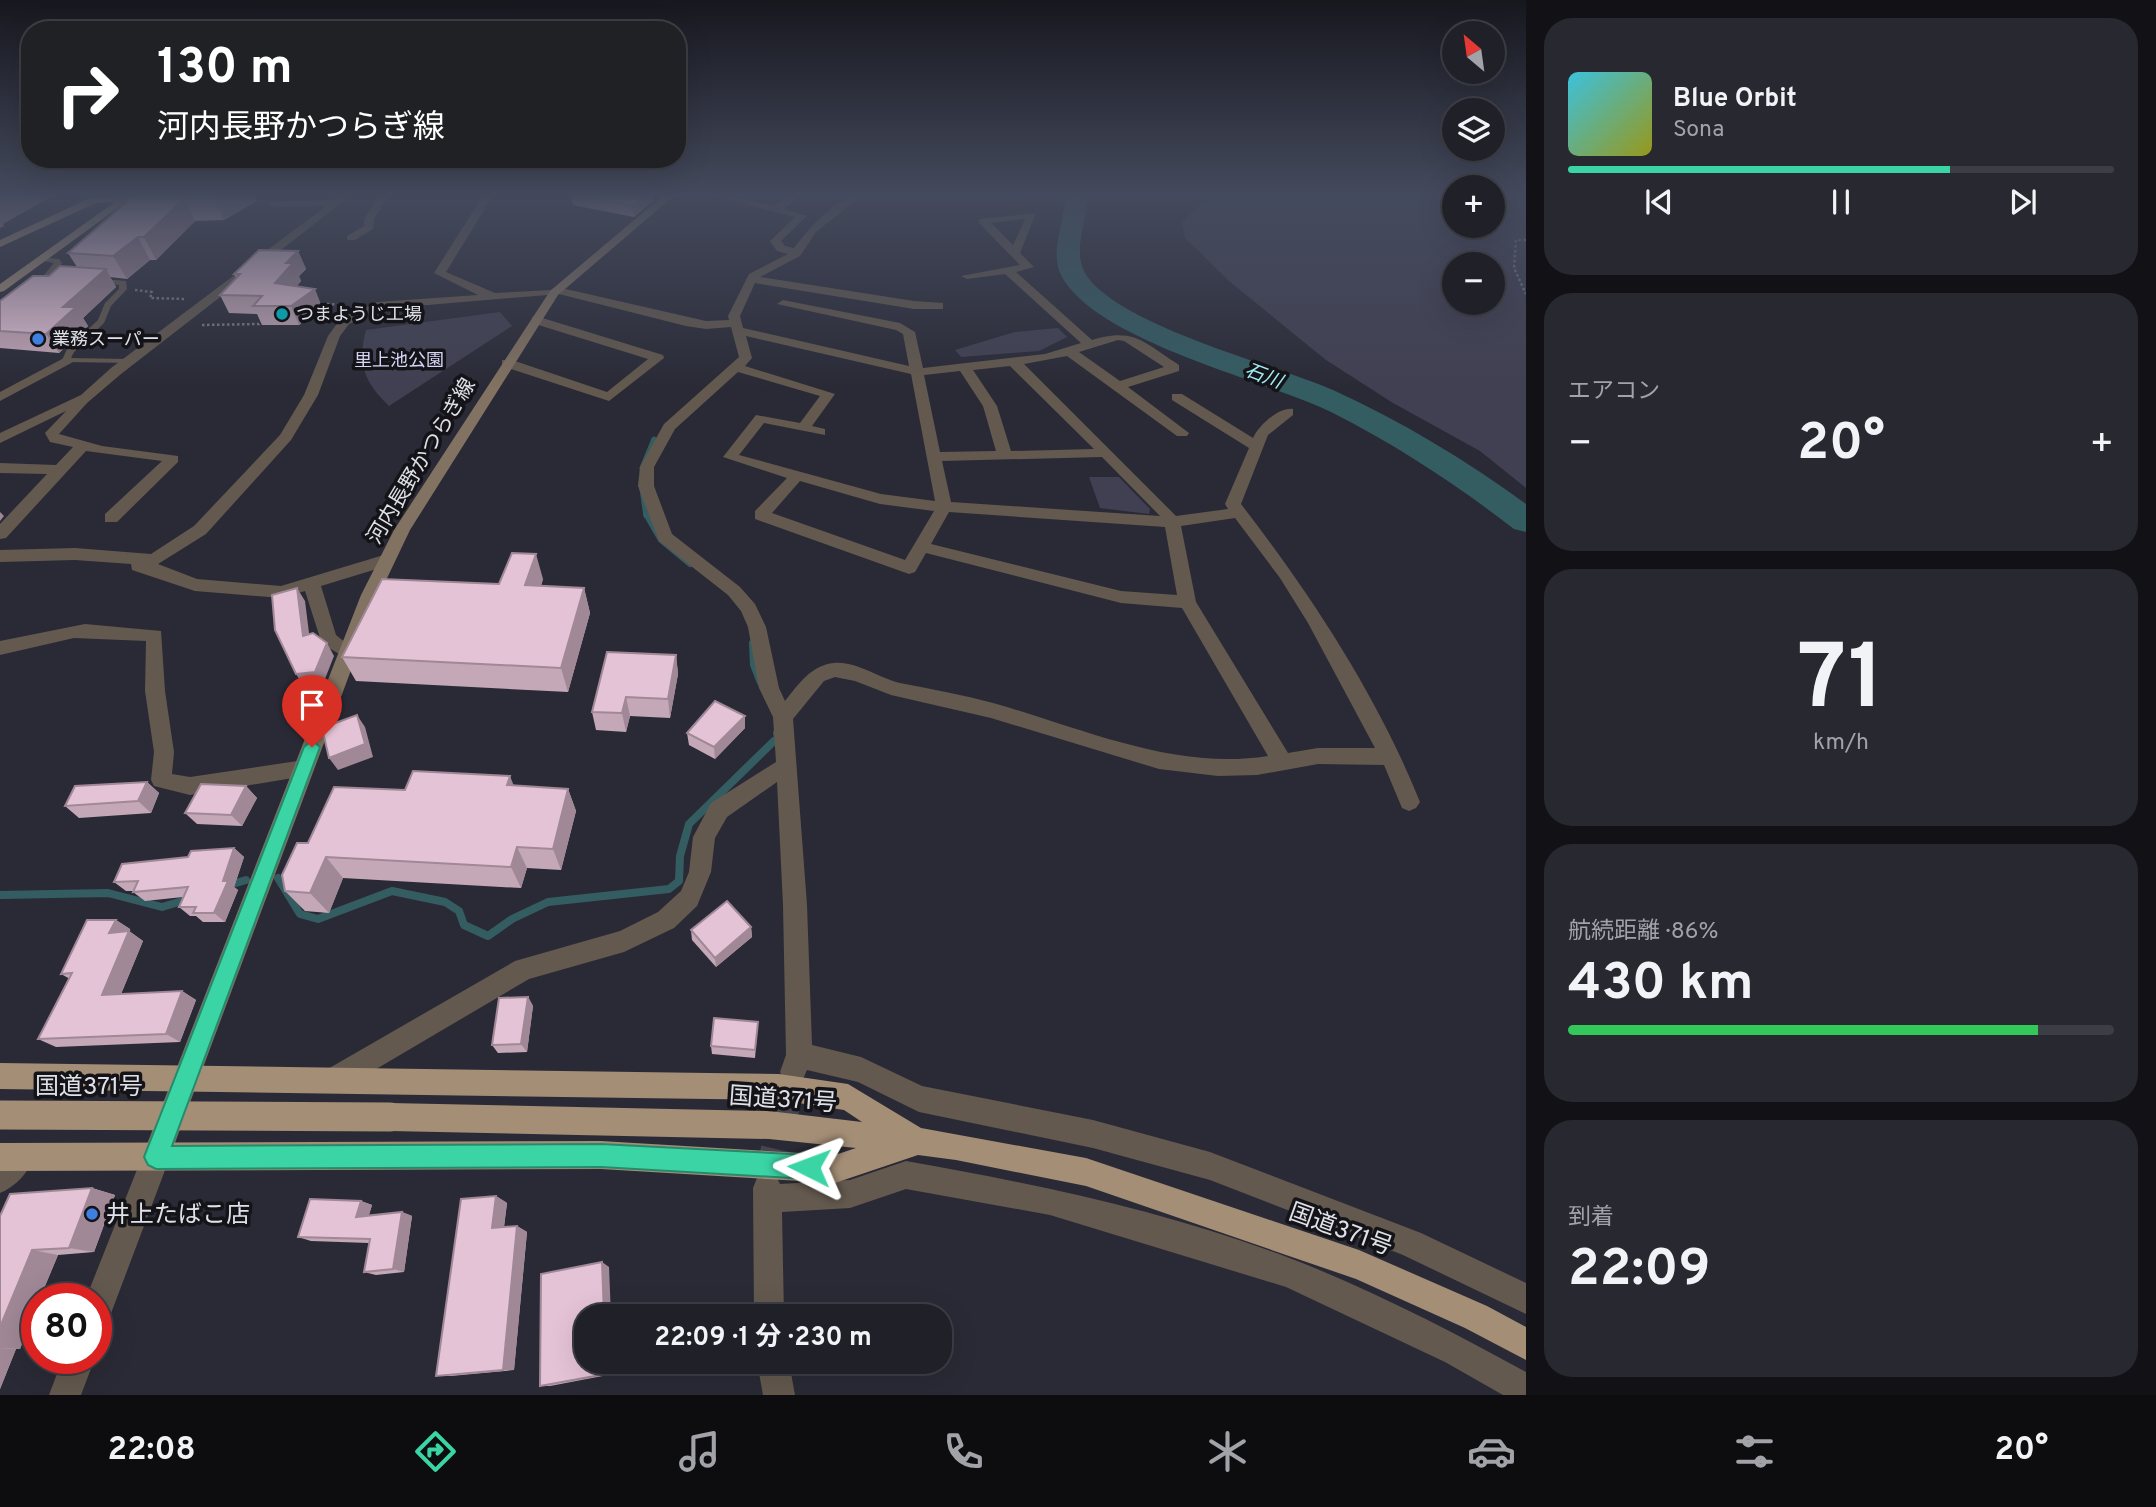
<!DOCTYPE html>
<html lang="ja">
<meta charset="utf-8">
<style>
body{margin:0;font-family:Overpass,"Noto Sans JP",sans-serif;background:#282830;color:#f1f3f6;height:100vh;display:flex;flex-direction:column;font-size:26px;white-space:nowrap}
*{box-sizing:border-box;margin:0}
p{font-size:23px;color:#a2a3a8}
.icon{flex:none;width:38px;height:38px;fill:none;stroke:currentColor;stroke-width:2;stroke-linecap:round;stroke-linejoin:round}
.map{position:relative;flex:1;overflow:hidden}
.side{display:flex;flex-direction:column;gap:18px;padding:18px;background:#121216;width:630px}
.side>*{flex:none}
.top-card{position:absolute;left:21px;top:21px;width:665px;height:147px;border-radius:28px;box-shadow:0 7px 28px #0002,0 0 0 2px #3d3e45;background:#202124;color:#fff;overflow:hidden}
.needle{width:46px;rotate:331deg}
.buttons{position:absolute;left:1442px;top:21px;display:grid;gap:14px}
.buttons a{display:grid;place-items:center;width:63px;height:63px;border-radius:50%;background:#202028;box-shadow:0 7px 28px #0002,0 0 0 2px #3d3e45;font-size:35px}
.speed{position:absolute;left:21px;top:1283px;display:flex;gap:14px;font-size:35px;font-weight:700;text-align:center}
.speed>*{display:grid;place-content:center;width:91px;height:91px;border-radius:50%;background:#202028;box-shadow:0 7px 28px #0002,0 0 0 2px #3d3e45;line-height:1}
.speed .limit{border:10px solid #d22;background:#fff;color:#111}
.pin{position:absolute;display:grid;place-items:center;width:60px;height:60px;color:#fff;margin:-72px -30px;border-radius:50% 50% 50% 0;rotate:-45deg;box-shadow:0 0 7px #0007}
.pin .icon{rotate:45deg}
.me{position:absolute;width:77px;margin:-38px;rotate:273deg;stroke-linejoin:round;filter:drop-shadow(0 0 5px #0008)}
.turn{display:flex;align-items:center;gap:24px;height:147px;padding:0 21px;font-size:32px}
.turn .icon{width:91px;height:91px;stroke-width:2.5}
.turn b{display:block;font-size:49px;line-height:60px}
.big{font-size:52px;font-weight:700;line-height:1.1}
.side .widget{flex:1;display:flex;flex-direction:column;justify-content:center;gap:10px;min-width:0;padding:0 24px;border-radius:28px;background:#282830}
.side .dial{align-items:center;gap:0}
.dial b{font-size:91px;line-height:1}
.song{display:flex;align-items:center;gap:21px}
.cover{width:84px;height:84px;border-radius:10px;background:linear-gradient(135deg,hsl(190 70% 55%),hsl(60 70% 35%))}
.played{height:7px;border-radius:4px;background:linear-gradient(90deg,#3ad4a5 70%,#3d3e45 70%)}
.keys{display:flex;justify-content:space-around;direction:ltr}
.heat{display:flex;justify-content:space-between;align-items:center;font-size:38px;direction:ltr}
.charge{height:10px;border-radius:5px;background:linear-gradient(90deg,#34c759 86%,#3d3e45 0)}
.trip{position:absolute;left:574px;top:1304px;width:378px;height:70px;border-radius:28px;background:#202028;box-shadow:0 7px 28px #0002,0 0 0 2px #3d3e45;font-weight:700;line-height:70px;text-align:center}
.tabs{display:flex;height:112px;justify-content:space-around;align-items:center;background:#0d0d10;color:#a2a3a8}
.tabs .icon{width:49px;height:49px}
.tabs .active{color:#3ad4a5}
.tabs b{font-size:32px;color:#f1f3f6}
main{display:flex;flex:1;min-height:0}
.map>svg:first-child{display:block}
</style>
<main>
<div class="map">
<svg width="1526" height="1395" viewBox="0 0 1526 1395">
<rect width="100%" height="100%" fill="#2a2a36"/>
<!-- green -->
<g fill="#414052" fill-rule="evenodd">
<path d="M1229 194H1454V226H1493V194H1526V488L1480 451 1393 403 1326 360 1229 281 1185 238 1182 223 1196 208ZM1454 264H1493V303H1454Z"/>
<path d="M500 312 512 326 389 406C364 382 357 364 366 330Z"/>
<path d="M1058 328 1067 337 1039 351 961 357 955 350 1015 332Z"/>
<path d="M1089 477H1119L1150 509 1149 514 1100 508Z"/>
</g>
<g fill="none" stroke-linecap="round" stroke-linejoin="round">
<!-- stream-far2 -->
<g stroke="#345d62" stroke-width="5">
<path d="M642 468 654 439"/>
<path d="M641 483 646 516"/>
</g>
<!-- stream-far1 -->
<g stroke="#345d62" stroke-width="6">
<path d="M646 514 661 540 690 564"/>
<path d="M752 643 753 665 760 683"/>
<path d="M773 743 777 738 776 733"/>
</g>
<!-- stream -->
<g stroke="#345d62" stroke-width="8">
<path d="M278 878 300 914 318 919 392 891 445 902 459 911 464 925 488 936 512 919 548 902 669 889 679 881 680 856 689 824 774 741"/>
<path d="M226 886 246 880"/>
<path d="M0 895 108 893 162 907 189 899"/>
</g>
<!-- river -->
<path fill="#345d62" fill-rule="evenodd" d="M1065 194H1087C1088 218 1072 250 1085 273 1116 325 1275 365 1333 390 1401 421 1466 460 1526 504V532L1514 529C1457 485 1398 446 1335 414 1265 379 1100 343 1062 277 1048 252 1066 221 1065 194Z"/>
<!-- minor-tunnel -->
<path stroke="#454551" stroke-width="29" stroke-dasharray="29 14" stroke-linecap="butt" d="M769 1177 792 1077"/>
<!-- path -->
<g stroke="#7d7d88" stroke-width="2.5" stroke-dasharray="2.5 2.5" stroke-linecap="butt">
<path d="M1526 240H1516L1514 268 1526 294"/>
<path d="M135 290 152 292 150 298 185 299"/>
<path d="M317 303 343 305"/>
<path d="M202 325 259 324 265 319"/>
</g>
<!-- service -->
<g fill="#63594e" fill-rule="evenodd">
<path d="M40 257 59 259 62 263 53 274 67 277V281L45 277 44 275 54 263 38 260V258Z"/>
<path d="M93 278 126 281 127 289 111 306 104 323 74 352 71 358 129 359H132V363L66 362 62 360 67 349 98 320 105 303 119 289V285L96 282H93Z"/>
</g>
<!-- minor -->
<g fill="#63594e" fill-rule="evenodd">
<path d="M342 194H353L121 374 87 403 59 434 102 446 178 456V462L117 522H105V514L162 461 86 451 6 538 0 539V524L47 474 0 473V463L56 465 73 447 50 442 45 433 66 411 0 443V433L81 395 111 368 326 206 274 207 270 206V202L334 200Z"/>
<path d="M380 194H390L374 219 373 229 355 240H347V236L364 226V219Z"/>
<path d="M484 194H494L446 272 495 293 551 290 557 287 706 321 729 320 728 316 749 274 788 254 777 251 770 241 795 217 703 194H720L774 206 792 194H801L784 209 807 216 781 241 785 246 794 248C808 229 839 194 864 194L816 232 800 256 760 277 914 301 943 303V309H914L755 283 740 316 743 328 909 366 903 334 896 330 777 304 783 300 900 323 915 332 923 368 1045 354 1081 343 1005 274 967 279 961 276 1020 265 979 223V219L1036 213 1020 253 1034 267 1016 272 1092 340C1135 327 1144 343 1179 365V371L1128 387 1189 433 1187 436H1177L1067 356 1024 364 1176 516 1228 509 1225 504 1249 448 1172 400V394H1182L1253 438C1259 425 1279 407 1293 409V415L1268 435 1241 504C1311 595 1377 695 1420 802L1416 808 1409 811 1402 808 1384 765 1318 764 1257 775 1218 776 1159 769 991 718 891 695 855 681 835 677 824 681 793 719 807 905 812 1045 861 1057 922 1086 1093 1120 1210 1152 1421 1233 1526 1283V1314L1403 1255 1210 1180 1093 1148 919 1112 858 1082 807 1070 802 1081 793 1085 784 1081 780 1072 786 1055 783 905 777 782 727 817 715 838 711 872 697 906 674 928 624 952 529 979 344 1088 335 1092 326 1088 322 1079 326 1070 515 961 620 931 658 912 681 891 689 872 693 837 711 803 776 762 773 717 759 688 748 627 741 611 728 595 659 541 638 486 640 467 664 424 739 357 731 327 706 329 686 326 559 294 380 309 349 324 340 336 318 395 291 440 206 534 158 564 197 579 281 586 387 554 393 556 395 560 393 564 321 586 336 635 357 652 348 659 322 644 305 591 281 598 195 591 132 570 131 564 75 560 0 562V550L75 548 151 554 194 526 280 435 304 395 328 336 341 318 377 302 478 295 434 273ZM1025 219 1013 245 991 223ZM746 336 911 374 935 501 881 494 739 455 764 423 825 435V429L812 426 835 394 745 366 752 358ZM1118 340 1124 341 1164 367 1120 381 1079 352ZM1010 366 1094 449 1011 451 997 406 973 370ZM960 371 983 406 996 451 940 452 924 375ZM738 372 820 396 800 423 756 415 723 457 787 478 755 511V519L909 574 915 572 926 553 1121 603 1182 608 1268 756C1174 771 1082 728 993 703 963 695 931 689 900 683 878 678 857 661 834 663 811 665 798 685 785 701L779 688 766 627 755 604 740 587 672 534 654 486V467L675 429ZM1102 457 1160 516 951 502 942 461ZM800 481 880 504 934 511 905 560 772 513ZM949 512 1165 527 1177 595 1121 591 931 544ZM1235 518 1280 578 1308 623 1375 748H1318L1288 753 1196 602 1181 526Z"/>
<path d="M644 194H661L671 198 666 201Z"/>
<path d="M536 316 663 355 664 358 609 401 502 366V360H512L607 392 648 359 532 323V317Z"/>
<path d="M64 358 75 361 0 401V392Z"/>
<path d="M85 624 161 631 165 691 174 752 172 774 190 777 304 760 311 763 314 769 311 775 190 795 154 786 151 780 154 752 145 691 146 641 74 638 0 655V641Z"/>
<path d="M20 1144 30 1148 34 1158C28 1173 15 1187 0 1193V1159L10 1148Z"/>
<path d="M906 1161C1036 1184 1167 1211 1292 1259 1370 1289 1453 1332 1526 1372V1395H1503L1445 1362 1286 1287 1050 1215 906 1189 850 1208 782 1212 784 1316H754L753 1188 757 1178 767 1174 777 1178 780 1184 850 1180Z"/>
<path d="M757 1362H789L795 1395H763Z"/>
</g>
<!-- tertiary -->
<g fill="#63594e" fill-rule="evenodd">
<path d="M156 1143 166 1147 170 1157 107 1324 96 1328V1298H86L146 1147Z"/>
<path d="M63 1358H95L81 1395H49Z"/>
</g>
<!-- secondary -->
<path fill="#827261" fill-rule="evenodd" d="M665 194H676L558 295 410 530 379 595 166 1167 156 1171 146 1167 142 1157 361 595 394 530 550 291Z"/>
<!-- trunk -->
<g fill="#a48e76" fill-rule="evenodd">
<path d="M137 194 4 291 0 292V284L115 202 96 203 0 247V240L90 198Z"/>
<path d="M0 1063 779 1074 848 1084 921 1128 1086 1158 1359 1250 1487 1306 1526 1327V1360L1465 1328 1356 1279 1086 1186 956 1160 918 1155 835 1183 601 1169 0 1171V1143L601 1141 835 1155 856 1148 769 1139 390 1131 380 1127 376 1117 380 1107 390 1103 769 1111 862 1122 844 1110 779 1100 0 1089Z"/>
</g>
<!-- trunk-bridge -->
<path stroke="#a48e76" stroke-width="29" d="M0 1115 390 1117"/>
</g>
<!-- wall -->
<g fill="#c5a8b8">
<path d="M136 194H253L257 201 224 220 195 221 156 260H150L127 279 110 277 116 287 83 318 88 326 59 353 0 348V301L49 276 77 267 68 253Z"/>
<path d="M571 194 654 200 634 217 573 205Z"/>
<path d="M298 251 306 269 299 276 301 281 297 286 322 307 299 325H262L257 314 229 313 220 295 236 278 234 274Z"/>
<path d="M543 579 541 586 584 588 590 613 568 692 356 681 342 657Z"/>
<path d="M676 655 678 674 670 718 630 716 626 732 596 730 592 712Z"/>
<path d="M745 716V728L715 759 689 745 687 733Z"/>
<path d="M147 782 159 793 151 813 79 818 65 806Z"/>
<path d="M513 785 568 789 576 811 561 870 527 868 521 888 343 878 329 913 305 911 285 891 308 843 405 790Z"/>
<path d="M246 786 257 798 242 826 197 824 185 813Z"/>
<path d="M234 848 244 857 234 887 238 890 225 922H203L196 916H190L179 907 183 897 145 901 133 892V891H126L114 882 188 857Z"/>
<path d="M116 920 130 929 129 931 143 941 121 994 182 991 196 1000 180 1042 56 1047 38 1039 70 979 61 974Z"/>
<path d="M751 927 752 937 716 967 692 940 691 930Z"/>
<path d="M528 997 533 1006 527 1052 498 1053 492 1045Z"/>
<path d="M758 1022 755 1058 712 1054 711 1046Z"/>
<path d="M92 1188 115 1195 94 1252 58 1255 40 1298H37L20 1349H16L0 1389V1216Z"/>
<path d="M496 1196 507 1203 504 1227 517 1226 527 1232 514 1370 451 1376H436Z"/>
<path d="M361 1201 372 1205 369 1215 402 1212 412 1216 404 1272 376 1275 364 1272 369 1243 311 1241 298 1237Z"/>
<path d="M609 1267 586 1362H612L613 1374 550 1386H540Z"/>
</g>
<!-- shaded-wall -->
<g fill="#a08896">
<path d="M15 194H56L3 224 4 226 0 228V202Z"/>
<path d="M223 194H253L257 201 224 220 214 199Z"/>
<path d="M647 194H653L654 200 634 217 632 206Z"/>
<path d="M184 199 195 221 156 260 144 237Z"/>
<path d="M138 237 150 260 127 279 113 256Z"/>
<path d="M298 251 306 269 299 276 301 281 283 301 275 283 286 263Z"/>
<path d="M106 269 116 287 83 318 88 326 59 353 46 334 63 307Z"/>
<path d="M315 289 322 307 299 325 291 306Z"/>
<path d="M0 512 4 516 0 521Z"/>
<path d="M536 554 543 579 532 610 525 585Z"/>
<path d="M297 588 305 601 311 649 303 636Z"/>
<path d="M584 588 590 613 568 692 561 668Z"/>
<path d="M327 643 334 656 323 684 304 687 296 674Z"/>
<path d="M676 655 678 674 670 718 668 699Z"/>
<path d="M626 697 630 716 626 732 622 713Z"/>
<path d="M357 715 365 727 373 757 338 770 329 758Z"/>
<path d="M745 716V728L715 759 714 747Z"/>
<path d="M510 776 519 799 507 785Z"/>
<path d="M147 782 159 793 151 813 138 801Z"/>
<path d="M246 786 257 798 242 826 231 815Z"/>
<path d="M568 789 576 811 561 870 553 849Z"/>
<path d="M517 847 527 868 521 888 511 867Z"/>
<path d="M234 848 244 857 234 887 238 890 225 922 214 913 223 881Z"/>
<path d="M326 857 343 878 329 913 310 893Z"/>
<path d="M116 920 130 929 123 942 109 933Z"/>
<path d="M751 927 752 937 716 967 715 958Z"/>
<path d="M129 931 143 941 117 1004 102 995Z"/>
<path d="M182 991 196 1000 180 1042 166 1034Z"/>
<path d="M528 997 533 1006 527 1052 521 1044Z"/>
<path d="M92 1188 115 1195 94 1252 69 1248Z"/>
<path d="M496 1196 507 1203 503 1234 492 1228Z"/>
<path d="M361 1201 372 1205 367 1221 356 1217Z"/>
<path d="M402 1212 412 1216 404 1272 393 1269Z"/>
<path d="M517 1226 527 1232 514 1370H503Z"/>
<path d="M32 1250 58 1255 40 1298H37V1307L20 1349 0 1348V1327Z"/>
<path d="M602 1262 609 1267 611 1316H604Z"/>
<path d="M0 1348 16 1349 0 1389Z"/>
<path d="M605 1362H612L613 1374H606Z"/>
</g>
<!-- building -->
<g fill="#e5c3d6" stroke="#a08896" stroke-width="2">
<path d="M0 194H15L0 202Z"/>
<path d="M136 194H223L214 199H184L144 237H138L113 256 68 253Z"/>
<path d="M571 194H647L632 206Z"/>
<path d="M259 250 298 251 286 263H293L275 283 315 289 291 306H253L262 296 220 295 240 274H234Z"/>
<path d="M60 266 106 269 63 307H76L46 334 0 331V301L33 276H49Z"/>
<path d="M512 553 536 554 525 585 584 588 561 668 342 657 382 579 499 584Z"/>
<path d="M297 588 303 636 313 633 327 643 315 672 296 674 275 630 272 595Z"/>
<path d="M607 652 676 655 668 699 626 697 622 713 592 712Z"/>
<path d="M715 701 745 716 714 747 687 733Z"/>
<path d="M357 715 365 744 329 758 322 728Z"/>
<path d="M413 771 510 776 507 785 568 789 553 849 517 847 511 867 326 857 310 893 285 891 282 875 297 843H308L334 787 405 790Z"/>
<path d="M147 782 138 801 65 806 75 786Z"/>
<path d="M201 784 246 786 231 815 185 813Z"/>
<path d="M234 848 223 881H228L214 913H193L196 907H179L188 887 133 892 138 881 114 882 122 864 188 857 191 851Z"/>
<path d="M727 901 751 927 715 958 691 930Z"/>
<path d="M87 920H116L109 933 129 931 102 995 182 991 166 1034 38 1039 72 973 61 974Z"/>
<path d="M528 997 521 1044 492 1045 499 998Z"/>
<path d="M714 1018 758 1022 755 1050 711 1046Z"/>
<path d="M92 1188 69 1248 32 1250 0 1327V1216L10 1194Z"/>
<path d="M496 1196 492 1228 517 1226 503 1370 436 1376 461 1199Z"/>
<path d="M310 1199 361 1201 356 1217 402 1212 393 1269 364 1272 370 1239 298 1237Z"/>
<path d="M602 1262 604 1316H586V1362H605L606 1374 540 1386 541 1274Z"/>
</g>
<!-- sky -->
<linearGradient id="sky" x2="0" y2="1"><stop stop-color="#17171e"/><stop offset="0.5" stop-color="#444a5d"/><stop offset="1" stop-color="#444a5d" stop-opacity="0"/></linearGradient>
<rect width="1526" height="389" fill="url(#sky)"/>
<!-- route -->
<path fill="#3ad4a5" stroke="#268a6b" stroke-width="2" d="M312 740 320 747 172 1146 601 1144 809 1155 817 1159 821 1167 817 1175 809 1179 601 1167 156 1169 148 1165 144 1157 304 747Z"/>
<!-- markers -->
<circle fill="#0f9aa8" stroke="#131318" stroke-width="2.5" cx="282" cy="314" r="7"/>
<g fill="#3f7fe0" stroke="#131318" stroke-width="2.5">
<circle cx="38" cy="339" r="7"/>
<circle cx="92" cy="1214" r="7"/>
</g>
<g text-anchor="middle" stroke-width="7" stroke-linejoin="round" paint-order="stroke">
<!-- far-poi labels -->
<g font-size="18" fill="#e0e0e8" stroke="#131318" text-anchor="start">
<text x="296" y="320">つまようじ工場</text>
<text x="52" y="345">業務スーパー</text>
</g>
<!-- far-park labels -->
<g font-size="18" fill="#d6d5f6" stroke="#131318">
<text x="399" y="366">里上池公園</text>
</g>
<!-- far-water labels -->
<g font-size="19" font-style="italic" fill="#a0edf6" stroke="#131318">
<text transform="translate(1264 375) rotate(21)" y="7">石川</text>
</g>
<!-- street labels -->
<g font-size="21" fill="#e0e0e8" stroke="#131318">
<text transform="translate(421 461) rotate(-59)" y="7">河内長野かつらぎ線</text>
</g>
<!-- near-street labels -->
<g font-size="24" fill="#e0e0e8" stroke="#131318">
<text x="89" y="1094">国道371号</text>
<text transform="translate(783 1099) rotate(4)" y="8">国道371号</text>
<text transform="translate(1341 1229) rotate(20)" y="8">国道371号</text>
</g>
<!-- near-poi labels -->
<g font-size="24" fill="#e0e0e8" stroke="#131318" text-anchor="start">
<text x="106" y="1222">井上たばこ店</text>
</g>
</g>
</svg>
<div class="buttons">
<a><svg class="needle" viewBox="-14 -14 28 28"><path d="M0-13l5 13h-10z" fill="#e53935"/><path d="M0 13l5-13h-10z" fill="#a2a3a8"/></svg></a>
<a><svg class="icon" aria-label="layers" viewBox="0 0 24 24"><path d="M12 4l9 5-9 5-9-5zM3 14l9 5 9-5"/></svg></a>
<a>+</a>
<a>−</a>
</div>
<div class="speed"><div class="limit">80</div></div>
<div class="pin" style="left:312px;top:747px;background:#d93025"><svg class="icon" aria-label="arrive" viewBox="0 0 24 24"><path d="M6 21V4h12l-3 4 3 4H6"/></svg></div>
<svg class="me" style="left:809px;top:1167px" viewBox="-20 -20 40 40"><path d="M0-17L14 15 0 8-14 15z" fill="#3ad4a5" stroke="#fff" stroke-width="4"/></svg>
<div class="trip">22:09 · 1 分 · 230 m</div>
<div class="top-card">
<div class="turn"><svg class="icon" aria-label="right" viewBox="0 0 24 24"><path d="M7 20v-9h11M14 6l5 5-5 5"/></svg><div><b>130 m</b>河内長野かつらぎ線</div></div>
</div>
</div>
<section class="side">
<div class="widget">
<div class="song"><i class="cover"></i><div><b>Blue Orbit</b><p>Sona</p></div></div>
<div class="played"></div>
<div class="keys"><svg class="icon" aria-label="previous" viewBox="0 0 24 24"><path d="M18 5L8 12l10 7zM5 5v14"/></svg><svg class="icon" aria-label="pause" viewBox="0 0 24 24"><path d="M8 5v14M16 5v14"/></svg><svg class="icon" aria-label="next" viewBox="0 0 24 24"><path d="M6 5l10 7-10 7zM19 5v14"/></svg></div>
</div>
<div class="widget"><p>エアコン</p>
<div class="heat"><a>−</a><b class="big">20°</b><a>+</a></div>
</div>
<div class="widget dial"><b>71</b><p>km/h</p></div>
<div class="widget"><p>航続距離 · 86%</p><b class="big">430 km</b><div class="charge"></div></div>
<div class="widget"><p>到着</p><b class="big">22:09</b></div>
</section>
</main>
<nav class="tabs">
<b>22:08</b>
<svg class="icon active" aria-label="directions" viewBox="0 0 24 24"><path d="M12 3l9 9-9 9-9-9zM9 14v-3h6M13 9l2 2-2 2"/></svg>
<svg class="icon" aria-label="music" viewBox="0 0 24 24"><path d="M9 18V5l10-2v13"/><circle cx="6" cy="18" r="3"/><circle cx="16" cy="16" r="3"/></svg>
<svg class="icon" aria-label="phone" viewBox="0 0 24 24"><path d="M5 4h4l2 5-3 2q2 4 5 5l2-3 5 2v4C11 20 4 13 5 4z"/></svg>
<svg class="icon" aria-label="climate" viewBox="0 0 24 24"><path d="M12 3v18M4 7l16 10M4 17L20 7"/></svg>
<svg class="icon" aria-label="car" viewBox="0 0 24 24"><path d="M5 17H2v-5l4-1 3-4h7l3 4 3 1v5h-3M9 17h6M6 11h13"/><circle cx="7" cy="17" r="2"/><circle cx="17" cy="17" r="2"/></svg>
<svg class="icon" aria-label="filters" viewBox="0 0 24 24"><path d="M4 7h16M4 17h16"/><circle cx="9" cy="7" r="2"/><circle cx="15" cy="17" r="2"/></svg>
<b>20°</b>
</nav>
